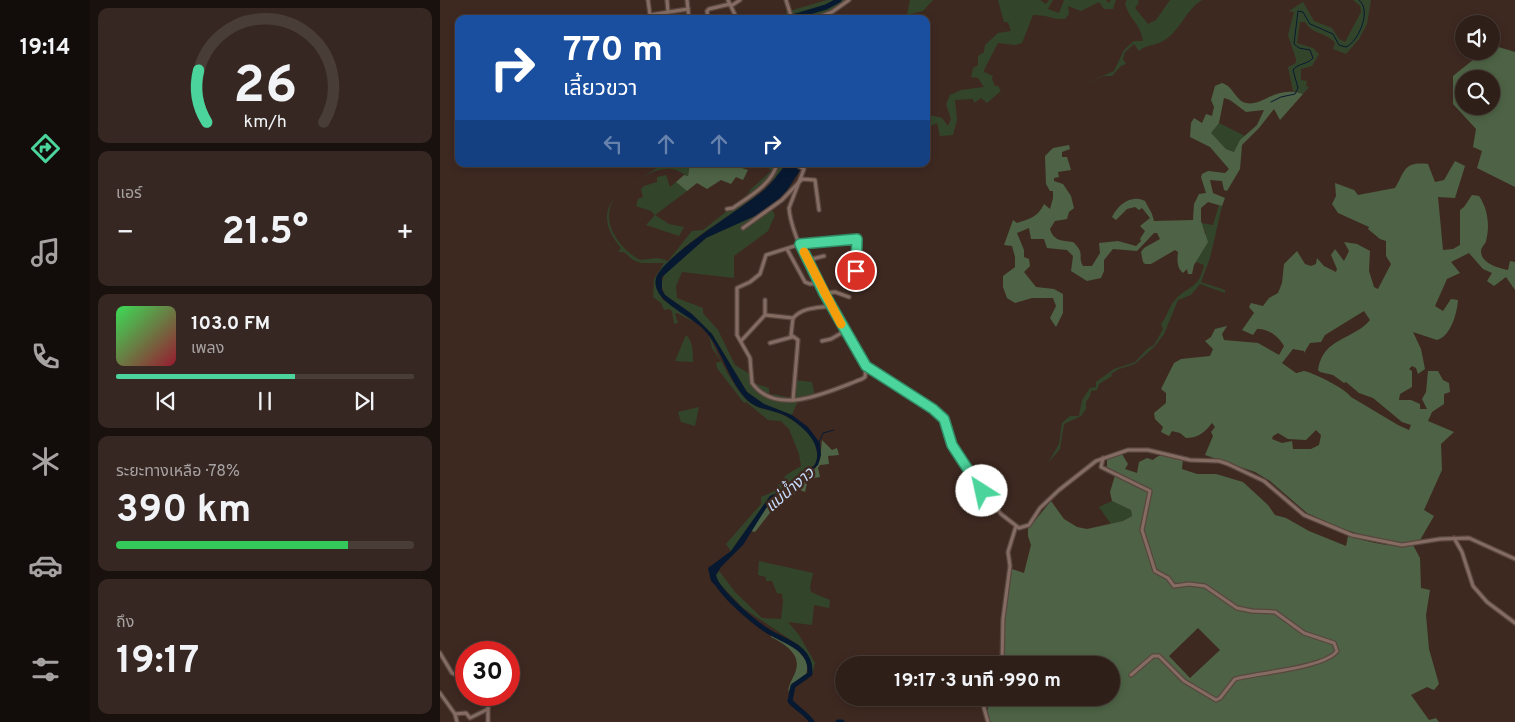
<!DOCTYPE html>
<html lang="th">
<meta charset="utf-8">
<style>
body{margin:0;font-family:Overpass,"Noto Sans Thai",sans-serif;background:#362722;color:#f1f3f6;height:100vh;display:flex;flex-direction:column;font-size:19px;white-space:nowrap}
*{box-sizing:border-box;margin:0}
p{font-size:16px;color:#a7a2a2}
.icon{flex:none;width:28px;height:28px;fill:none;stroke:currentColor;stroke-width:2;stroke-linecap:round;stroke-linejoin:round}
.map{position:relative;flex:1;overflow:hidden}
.drawer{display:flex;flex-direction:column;gap:8px;padding:8px;background:#19110e;width:350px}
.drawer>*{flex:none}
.guide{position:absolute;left:15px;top:15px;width:475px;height:152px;border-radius:10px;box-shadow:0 2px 8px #0003,0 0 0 1px #493d38;background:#1a4fa0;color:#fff;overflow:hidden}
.fabs{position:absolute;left:1015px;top:15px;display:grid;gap:10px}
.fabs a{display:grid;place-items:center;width:45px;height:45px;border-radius:50%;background:#2e1f19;box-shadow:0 2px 8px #0003,0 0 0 1px #493d38;font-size:25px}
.speed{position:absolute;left:15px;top:641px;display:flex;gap:10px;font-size:25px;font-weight:700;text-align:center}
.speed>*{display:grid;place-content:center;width:65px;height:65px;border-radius:50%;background:#2e1f19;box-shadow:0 2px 8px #0003,0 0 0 1px #493d38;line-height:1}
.speed .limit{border:8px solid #d22;background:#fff;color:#111}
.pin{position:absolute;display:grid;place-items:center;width:42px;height:42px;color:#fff;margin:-21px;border:2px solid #fff;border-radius:50%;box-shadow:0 1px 5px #0007}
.me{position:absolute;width:55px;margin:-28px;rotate:325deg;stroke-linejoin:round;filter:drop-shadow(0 0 4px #0008)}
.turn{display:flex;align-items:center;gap:18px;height:105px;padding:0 25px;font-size:22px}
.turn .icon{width:65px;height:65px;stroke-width:2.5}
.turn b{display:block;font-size:35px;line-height:42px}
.lanes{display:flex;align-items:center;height:48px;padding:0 25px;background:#0003;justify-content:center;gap:25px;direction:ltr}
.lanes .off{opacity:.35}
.big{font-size:38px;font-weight:700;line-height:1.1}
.drawer .tile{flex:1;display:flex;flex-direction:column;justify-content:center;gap:8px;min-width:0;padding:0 18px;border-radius:10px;background:#362722}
.drawer .dial{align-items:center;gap:0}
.dial svg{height:130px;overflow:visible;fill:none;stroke:#493d38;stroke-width:7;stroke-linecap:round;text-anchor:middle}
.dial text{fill:#f1f3f6;stroke:none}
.song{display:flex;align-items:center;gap:15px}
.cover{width:60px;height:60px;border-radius:8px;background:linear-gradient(135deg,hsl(130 70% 55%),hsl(350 70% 35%))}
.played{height:5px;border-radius:2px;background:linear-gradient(90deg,#4bd49b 60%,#493d38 60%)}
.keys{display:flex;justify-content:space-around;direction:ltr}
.heat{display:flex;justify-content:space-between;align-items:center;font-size:28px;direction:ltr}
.charge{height:8px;border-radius:4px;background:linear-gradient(90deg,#34c759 78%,#493d38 0)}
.trip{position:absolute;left:395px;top:656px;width:285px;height:50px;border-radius:25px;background:#2e1f19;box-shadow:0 2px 8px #0003,0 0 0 1px #493d38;font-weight:700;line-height:50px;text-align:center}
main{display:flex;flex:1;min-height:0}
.tabs{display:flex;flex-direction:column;width:90px;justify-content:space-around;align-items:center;background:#120c0a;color:#a7a2a2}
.tabs .icon{width:35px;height:35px}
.tabs .on{color:#4bd49b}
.tabs b{font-size:22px;color:#f1f3f6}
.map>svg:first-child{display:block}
</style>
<main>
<nav class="tabs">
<b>19:14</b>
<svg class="icon on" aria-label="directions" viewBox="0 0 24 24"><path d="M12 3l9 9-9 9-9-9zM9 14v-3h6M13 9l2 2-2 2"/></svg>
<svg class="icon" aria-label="music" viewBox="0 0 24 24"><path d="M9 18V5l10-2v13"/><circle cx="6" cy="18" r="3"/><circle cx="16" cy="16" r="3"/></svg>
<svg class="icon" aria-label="phone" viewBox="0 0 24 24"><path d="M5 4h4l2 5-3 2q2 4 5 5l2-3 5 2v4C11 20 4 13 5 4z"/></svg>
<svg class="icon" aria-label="climate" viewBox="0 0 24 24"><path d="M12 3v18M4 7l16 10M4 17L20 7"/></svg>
<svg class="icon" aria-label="car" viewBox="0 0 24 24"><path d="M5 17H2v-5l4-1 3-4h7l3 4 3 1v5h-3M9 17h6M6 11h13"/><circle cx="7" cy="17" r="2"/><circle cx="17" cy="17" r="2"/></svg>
<svg class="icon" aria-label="filters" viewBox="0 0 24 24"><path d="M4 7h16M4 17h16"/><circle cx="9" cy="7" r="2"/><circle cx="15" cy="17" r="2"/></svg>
</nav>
<section class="drawer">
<div class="tile dial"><svg viewBox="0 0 100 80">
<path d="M14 69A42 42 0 1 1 86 69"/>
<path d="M14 69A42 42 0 0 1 9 37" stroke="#4bd49b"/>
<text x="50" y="56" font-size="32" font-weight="700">26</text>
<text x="50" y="72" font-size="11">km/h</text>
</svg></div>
<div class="tile"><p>แอร์</p>
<div class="heat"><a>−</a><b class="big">21.5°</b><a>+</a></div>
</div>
<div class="tile">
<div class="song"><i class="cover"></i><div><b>103.0 FM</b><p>เพลง</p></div></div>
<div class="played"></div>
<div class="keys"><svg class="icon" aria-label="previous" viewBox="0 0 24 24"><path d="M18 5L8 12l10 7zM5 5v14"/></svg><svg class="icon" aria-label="pause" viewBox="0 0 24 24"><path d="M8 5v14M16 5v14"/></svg><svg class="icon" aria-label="next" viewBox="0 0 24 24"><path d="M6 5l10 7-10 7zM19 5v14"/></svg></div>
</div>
<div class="tile"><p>ระยะทางเหลือ · 78%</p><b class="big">390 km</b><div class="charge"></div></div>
<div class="tile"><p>ถึง</p><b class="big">19:17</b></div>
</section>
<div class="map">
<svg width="1075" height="722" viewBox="0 0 1075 722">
<rect width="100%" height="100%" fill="#3e2921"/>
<!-- green -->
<g fill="#32452a">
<path d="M387 0H411C382 19 382 19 347 19L346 12Z"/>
<path d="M470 0H493L483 11 467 15Z"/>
<path d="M558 0H600L606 4 609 0H613L608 9 619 13 624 0H666L668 3 671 0H676L673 9H664L659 2 641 11 628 6 629 14 625 19C614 20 605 14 593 15L582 43 575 45 558 43 544 70V72L553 76 552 79 555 86H558L561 91 547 103 541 98 534 103 533 99 515 100 517 120 513 135 500 136 497 123 486 128V114L502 118 508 126 511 119 506 104 510 95 521 90 544 87 538 78 531 77 533 68 538 65V56L544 52 545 45 558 33 571 31 568 22H564Z"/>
<path d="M687 0H698L699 2 695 8 708 24 716 20 730 0H762C745 10 739 34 721 42 713 46 705 45 699 51L694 44 685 52 683 59 686 64 681 66 672 76H664L644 84 674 71 684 50 694 41H703C700 22 689 20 685 3Z"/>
<path d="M913 0H931L927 24 919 39 906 54 893 49 895 43C886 32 873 35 865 22H860L857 43 873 48 879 54 872 66 861 69V80L867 81 866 86 869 87 863 94 853 91 848 67 856 63V59L848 35 854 12 849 11 863 2 874 21 892 28 899 39 905 42 921 12 920 6Z"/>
<path d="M779 123 805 136 794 152 786 149 770 133Z"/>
<path d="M223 164H250L248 176C242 174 238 169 231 169 220 168 210 173 201 178 192 183 180 191 174 199 159 222 180 249 200 260L218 258 228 261 252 231 263 230 287 211V208L293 206 310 192 309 191 331 171 325 164H346C313 212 249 230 217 276L222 299 256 323 237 313 235 314 238 323 234 324 232 311 229 309 224 310 221 303 213 297 214 279 224 263H201L193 260 184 252H178L181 248C143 202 191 186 223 164Z"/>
<path d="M226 175 230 187 236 182 247 191 215 215 229 224 244 227 239 236 206 225 215 215 211 211 196 206 198 199 203 197 201 189 204 186 217 182V177Z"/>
<path d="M779 205 782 206 770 258 761 282 785 290V293L760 284 751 295 738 300 724 334 715 346 695 364 679 369 671 374 672 376 659 384 657 390 651 391 650 396 646 402V409L641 416 624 424 620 449 608 463 619 444 622 423 630 416H639L642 400 650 388 656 387V382L674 369 695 362 707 349 714 345 723 329 721 324C727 317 729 306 735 300 748 285 759 290 764 265L756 262 766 233 761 223 773 225Z"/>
<path d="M330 207 335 215 328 231 294 256V278L242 272 236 286 237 298 263 308V313L278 330 295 365 313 376V383L329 388V396L333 397V394L351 398 354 380 372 382 375 397 357 403 352 415 324 404 307 392 272 334 252 314 225 295 221 285 225 273 266 238Z"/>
<path d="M246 335C253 341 253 353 253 362L235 361Z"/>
<path d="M269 335C278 355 292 386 308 401 315 408 326 409 336 412 357 420 383 439 376 464L359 475 347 489 330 496 291 551 286 544 321 504V497L333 492 346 475 361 466 359 454 349 429 341 421 328 420 306 402 304 403 277 368 276 363 281 361 272 348Z"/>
<path d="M259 407 255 426 241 422 238 412Z"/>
<path d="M672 501 691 510 692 516 683 521 671 524 659 507Z"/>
<path d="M319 561 373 573 370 587 371 592 390 600 389 608 374 605 372 625 348 622 359 635 375 663 372 675V664L360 646 303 608 276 580V575L279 571 296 593 322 618 341 619 343 602 342 594 337 593 332 581H326V577L318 575Z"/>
</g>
<!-- forest -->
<g fill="#4e6345" fill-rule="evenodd">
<path d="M1052 45 1075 52V187L1037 168 1042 151 1033 147 1036 129 1013 104V76L1044 51H1051ZM1024 79H1051V106H1024Z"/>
<path d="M782 83C793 86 796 101 806 103 822 107 835 85 863 94L840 120 834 109 819 128 802 145 800 169 787 191 784 190 782 181 770 180 773 193 785 198 782 206 768 202 761 208V221L768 242 754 265 752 274H748L747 269 743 273C737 268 737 261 738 252L735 250 711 264H705L703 262 701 252 704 248 720 239 717 233H714L697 251 673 249 664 260V271L661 278 647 281 631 271 633 256 627 250 607 248 604 239H591L589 228 577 233 584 250V257L589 259 590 266 584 272 596 287 614 289 623 294V313L616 327 610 318 616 306 613 298H592L575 303 567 298 563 287V276L575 267V257L572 246 564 245 573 220 577 223C589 219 598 217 604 204L610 209 613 198V191H610L606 184 605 156 613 148 629 145 630 149 622 152V157H627L631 170 618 172 619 177 614 178V181L623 184 631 196 634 208 629 212 627 219 615 221 610 229C614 242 622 240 633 242 646 254 637 256 643 266H652L660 253 659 243 678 241 696 246 701 241 700 239 705 231 700 226 710 218 702 208 699 210 695 207 687 209 676 220 672 217C678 205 691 194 705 201L712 214 714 221 753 220 754 204 759 194 766 193 761 177 762 174 768 171 785 173 789 169 770 147 750 137 751 123 754 118 762 123 766 114 772 116 774 107 771 100 775 86ZM784 98 790 100 806 112 824 110 817 125 800 140 794 152 786 149 771 133 779 123Z"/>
<path d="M1015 161 1025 166 1015 198 998 197 1003 250 1013 249 1020 245V210L1024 207 1032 195 1039 196C1048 209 1050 226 1046 241 1045 245 1041 247 1041 251 1041 264 1059 268 1068 270L1070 261 1075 262V290L1066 277 1054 286 1047 281 1052 273 1043 269 1029 253 1011 262 1020 273 1007 279 995 306 1003 311 1011 299 1018 300C1017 313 1011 336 997 340L973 332 981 349 985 369 978 374 976 368 972 366 969 369 972 371V387L960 394 959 400H971L980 404V409H987L982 399 986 392 988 371H998L1003 380 1009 383 1010 392 1004 394V404L992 412 988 421 1014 432 1001 444 1002 470 984 510 994 516 980 540 962 544 938 540 900 528 867 513 830 481 815 472 765 455 773 436 771 432 775 427 772 423C765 432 758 438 746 438L740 433 732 431 729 436 721 432 723 427 715 419 714 413 726 403V393L721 389 734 363 741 359 770 356 773 349 765 341 771 337 775 329 787 326 782 334 784 340 818 343 839 355 844 346C839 337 828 328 817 329L813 335 802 330 814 313 809 307 811 303 823 306 829 298 838 293 842 283 844 264 857 251 865 264 871 266 876 264 877 258 884 266 896 272 897 269 891 255 895 249 904 261 909 251 904 242 917 244 930 251 929 271 934 287 938 289 951 264 946 256V241L940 239 928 229 929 227 898 213 892 204 896 196 895 183 914 190 918 195 955 188C965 172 963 161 988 164L995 182 1004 180ZM924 311 930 320C914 340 883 337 878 370L880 372 893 375 904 383 906 382 919 393 933 398 962 422 971 425 969 430 958 425 911 397C906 389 874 373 864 371 863 371 858 373 856 373L842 363 853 349 864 351V353L870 343 881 342 885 335ZM876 430 881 435 879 445 871 449H853L852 441 842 443 832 439 833 436 838 433 848 439 866 440Z"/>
<path d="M250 164H272L273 167 290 164 308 170 303 180 296 177 291 184 281 180 267 189 257 183 247 191 236 182 244 175 248 176Z"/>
<path d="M382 440 392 450 397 448 399 455 388 456 389 464 380 465 378 468 380 477 368 479 365 492 358 489 351 499 337 504 315 532 311 531 330 502 347 494 369 472 375 469 380 460Z"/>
<path d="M682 454 688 464 685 469 697 473 699 462 707 458 713 460C721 451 733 457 743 459L742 469 757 474H776L803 482 828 505 835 515 846 518 869 531 906 546 908 536C929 542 951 548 973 545L980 558 981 588 990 590 986 615 989 649 999 684 994 690 987 687 971 695 989 720 996 718 999 722H550L547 712 550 698H671V665H565V618L572 569 584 573 591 545 588 536V529L611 501 624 519 637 527 647 529 683 521 692 516 691 510 672 501 670 492 676 472 667 467V459ZM758 628 780 650 750 678 729 656Z"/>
<path d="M332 635 356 648 368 663 366 676 353 683 348 692C349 684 352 680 355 673 363 655 345 644 331 637Z"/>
</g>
<!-- water -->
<path fill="#071931" d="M346 164H364L346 192 335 203 315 216 266 238 222 277V290L225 295 252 314 272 334 307 392 324 404 352 415 368 427 380 443 381 455 378 465 369 472 352 491 330 502 303 545 281 567 276 575 278 582 275 585 271 581 268 568 291 551 330 496 347 489 366 469 374 466C386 446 362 425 346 416 334 410 317 410 307 400 288 381 282 348 264 330 251 315 210 301 216 278 223 256 303 208 324 190 333 182 339 173 346 164Z"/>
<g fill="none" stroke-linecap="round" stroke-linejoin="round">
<!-- stream -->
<g stroke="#071931" stroke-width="1">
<path d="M831 102 841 97 855 94 858 88 853 70C858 63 867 65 873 58L870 50 859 48 854 44 858 11 863 12 870 24 893 34 899 45 906 47C919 41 932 10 919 0"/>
<path d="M379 442 383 433 394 430"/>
</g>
<!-- river -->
<g stroke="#071931" stroke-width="5">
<path d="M346 19 386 7 399 0"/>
<path d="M274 578C281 594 311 620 326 630 344 642 372 646 370 674L353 686 350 701C357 709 366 713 372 722"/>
<path d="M398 722H402"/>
</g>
<!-- minor casing -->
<g stroke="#58463f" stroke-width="5.5">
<g id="minor">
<path d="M208 0 210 15 248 9"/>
<path d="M227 0 228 12"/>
<path d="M247 0 249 19"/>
<path d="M288 0 297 19"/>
<path d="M346 0 352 19"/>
<path d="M291 6 300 0"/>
<path d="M268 19 267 11 269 9 290 4"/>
<path d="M374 19 392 12 409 0"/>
<path d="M355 164 364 169 349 208C352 247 401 324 422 360L426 366 493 409 504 419 512 445 533 479 561 514 579 528 589 525 600 508 619 490 656 461 688 450H708L750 460 779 461 788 464 824 481 864 515 912 535 962 545 1000 539 1029 538 1075 559"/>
<path d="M287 209 293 208C309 197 332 184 337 164"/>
<path d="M303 228 342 200 362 179 375 180 379 210"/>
<path d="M347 249 365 282 370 284 379 283"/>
<path d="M368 260 384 256"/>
<path d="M416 271 417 239 361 244 326 255 320 274 310 282 297 288V335L310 358 312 383C337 418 390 391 422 379L425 377 426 366"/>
<path d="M384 293 395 292 409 297"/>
<path d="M325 315 353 318 351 335 358 340 353 400"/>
<path d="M353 318C363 307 377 308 391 306"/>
<path d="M301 341 325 315V300"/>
<path d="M382 341 391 339 405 331"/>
<path d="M330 343 352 337"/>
<path d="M663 458 661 467 710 491 702 530 715 571 728 578 734 586 749 584 765 586 797 608 812 611 835 612 864 633 894 643 897 651C885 668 816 673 795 679L780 698 776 700 744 681 719 656H713L691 675"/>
<path d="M1014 538 1022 552 1033 586 1047 602 1075 623"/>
<path d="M0 653 12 673 26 679"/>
<path d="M562 665 563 619 570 566 568 552 576 526"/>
<path d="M0 693 15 714"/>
<path d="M546 698 544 708 548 722"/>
<path d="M17 722 15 714 26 713 30 718 48 709"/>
<path d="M48 722V695"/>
</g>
</g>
<!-- minor -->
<use href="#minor" stroke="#856c63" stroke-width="3"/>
</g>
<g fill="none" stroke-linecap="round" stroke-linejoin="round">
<!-- route casing -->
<g stroke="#318a65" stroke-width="12">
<path id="route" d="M416 271 417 239 360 244 384 293 426 366 493 409 504 419 512 445 542 491"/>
</g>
<!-- route -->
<use href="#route" stroke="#4bd49b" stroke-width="9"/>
<!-- slow -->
<path stroke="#f59e0b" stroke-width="9" d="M364 252 401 324"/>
</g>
<g text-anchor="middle" stroke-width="5" stroke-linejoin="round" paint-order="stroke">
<!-- water labels -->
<g font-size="16" font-style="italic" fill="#c5dcfc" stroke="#3e2921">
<text transform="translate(349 489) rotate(-41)" y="6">แม่น้ำงาว</text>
</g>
</g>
</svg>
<div class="fabs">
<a><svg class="icon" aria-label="sound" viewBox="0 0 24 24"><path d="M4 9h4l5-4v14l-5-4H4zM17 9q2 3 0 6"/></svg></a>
<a><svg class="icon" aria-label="search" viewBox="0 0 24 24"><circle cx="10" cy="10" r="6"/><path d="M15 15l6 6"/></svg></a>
</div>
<div class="speed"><div class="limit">30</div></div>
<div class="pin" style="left:416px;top:271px;background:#d93025"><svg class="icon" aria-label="arrive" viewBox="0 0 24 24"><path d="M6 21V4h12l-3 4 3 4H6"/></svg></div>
<svg class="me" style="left:542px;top:491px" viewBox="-20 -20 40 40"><circle r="19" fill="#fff"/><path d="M0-13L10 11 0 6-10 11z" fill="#4bd49b"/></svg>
<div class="trip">19:17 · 3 นาที · 990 m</div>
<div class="guide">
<div class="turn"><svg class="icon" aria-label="right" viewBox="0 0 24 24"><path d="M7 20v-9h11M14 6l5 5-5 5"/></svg><div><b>770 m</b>เลี้ยวขวา</div></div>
<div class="lanes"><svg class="icon off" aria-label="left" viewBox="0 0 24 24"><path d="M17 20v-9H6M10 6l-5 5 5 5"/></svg><svg class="icon off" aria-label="ahead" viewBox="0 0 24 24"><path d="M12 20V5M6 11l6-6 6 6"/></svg><svg class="icon off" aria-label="ahead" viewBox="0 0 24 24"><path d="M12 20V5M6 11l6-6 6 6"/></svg><svg class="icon" aria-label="right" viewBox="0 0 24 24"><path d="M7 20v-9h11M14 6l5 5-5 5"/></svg></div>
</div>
</div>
</main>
